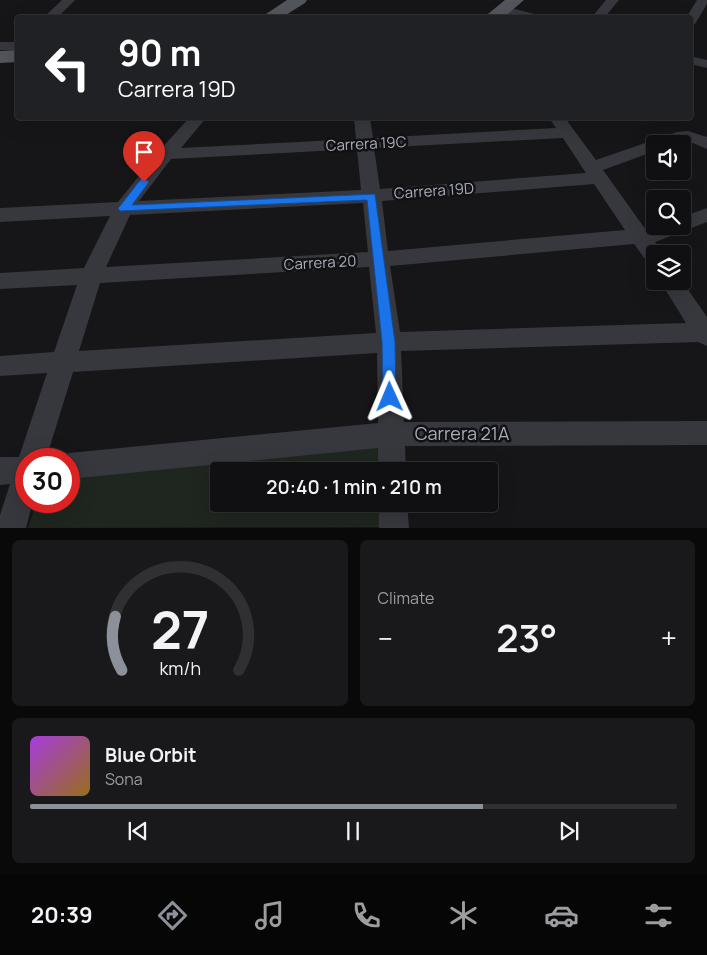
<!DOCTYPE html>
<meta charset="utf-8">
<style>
body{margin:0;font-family:Manrope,sans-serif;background:#19191b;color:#f1f3f6;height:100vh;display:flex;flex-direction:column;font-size:19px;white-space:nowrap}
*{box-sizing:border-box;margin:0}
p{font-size:16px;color:#9c9d9f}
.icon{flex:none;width:28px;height:28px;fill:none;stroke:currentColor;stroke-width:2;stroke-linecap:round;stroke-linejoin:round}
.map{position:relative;height:528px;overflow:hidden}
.details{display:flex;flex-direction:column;gap:12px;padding:12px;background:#09090a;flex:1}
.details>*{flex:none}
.banner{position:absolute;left:15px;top:15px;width:678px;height:105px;border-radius:5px;box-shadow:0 5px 20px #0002,0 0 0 1px #303032;background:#202124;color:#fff;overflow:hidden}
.controls{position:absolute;left:646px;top:135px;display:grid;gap:10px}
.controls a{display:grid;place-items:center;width:45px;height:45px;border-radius:5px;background:#101012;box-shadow:0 5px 20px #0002,0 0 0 1px #303032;font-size:25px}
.speed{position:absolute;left:15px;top:448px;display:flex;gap:10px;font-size:25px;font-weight:700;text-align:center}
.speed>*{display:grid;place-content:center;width:65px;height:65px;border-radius:50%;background:#101012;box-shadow:0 5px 20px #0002,0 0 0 1px #303032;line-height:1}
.speed .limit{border:8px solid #d22;background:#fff;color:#111}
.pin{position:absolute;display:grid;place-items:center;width:42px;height:42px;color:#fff;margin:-51px -21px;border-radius:50% 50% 50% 0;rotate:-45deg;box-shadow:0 0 5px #0007}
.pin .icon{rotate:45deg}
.me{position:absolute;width:55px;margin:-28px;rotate:359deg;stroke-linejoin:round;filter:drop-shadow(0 0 4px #0008)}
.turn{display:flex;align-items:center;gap:18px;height:105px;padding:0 20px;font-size:22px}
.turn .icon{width:65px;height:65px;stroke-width:2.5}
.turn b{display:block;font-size:35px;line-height:42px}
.big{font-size:38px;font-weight:600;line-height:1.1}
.details .tile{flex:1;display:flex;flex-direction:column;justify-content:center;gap:8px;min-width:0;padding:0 18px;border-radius:8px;background:#19191b}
.details .dial{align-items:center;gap:0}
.dial svg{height:130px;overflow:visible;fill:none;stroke:#303032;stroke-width:7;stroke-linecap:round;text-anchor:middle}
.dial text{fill:#f1f3f6;stroke:none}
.song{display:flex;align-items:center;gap:15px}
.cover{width:60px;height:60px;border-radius:8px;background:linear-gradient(135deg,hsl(280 70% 55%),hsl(40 70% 35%))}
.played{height:5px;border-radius:2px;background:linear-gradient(90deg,#8c9099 70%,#303032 70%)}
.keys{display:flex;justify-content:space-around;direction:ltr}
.heat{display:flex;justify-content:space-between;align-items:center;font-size:28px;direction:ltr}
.details .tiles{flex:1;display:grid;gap:12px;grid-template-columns:1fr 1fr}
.tile:last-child{grid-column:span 2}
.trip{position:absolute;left:210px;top:462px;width:288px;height:50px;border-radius:5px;background:#101012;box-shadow:0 5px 20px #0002,0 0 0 1px #303032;font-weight:600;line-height:50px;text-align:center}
.tabs{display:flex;height:80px;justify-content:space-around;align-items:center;background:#060607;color:#9c9d9f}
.tabs .icon{width:35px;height:35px}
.tabs .on{color:#8c9099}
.tabs b{font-size:22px;color:#f1f3f6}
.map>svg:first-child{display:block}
</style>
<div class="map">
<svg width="707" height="528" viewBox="0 0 707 528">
<rect width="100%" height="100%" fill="#161618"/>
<!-- green -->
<path fill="#1e261f" d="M378 439V471H219V504H379L380 527 28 528 37 501H69V475Z"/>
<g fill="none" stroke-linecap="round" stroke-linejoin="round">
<!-- minor -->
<g fill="#37383d" fill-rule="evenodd">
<path d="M62 0H75L57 18H43Z"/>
<path d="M606 0H619L604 18H591Z"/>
<path d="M697 0H707V4L695 24 690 25V18H686Z"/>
<path d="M503 6 538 15 539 18H516L498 13 497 10 498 7Z"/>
<rect x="0" y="42" width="18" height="8"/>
<path d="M690 56 707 60V68L690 64Z"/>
<path d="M189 118H206L181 148 356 139 354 118H370L373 138 556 128 549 118H565L596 160 677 132 688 131 707 137V149L688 141 655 144V151L603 170 646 230 656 226H682V217L707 208V222L655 242 663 254H655V266L648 263 634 244 390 266 400 332 686 323 660 281H682L707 317V346L698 342 401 351 404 422 707 421V445L405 446 406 471H378V448L69 479V459H58L69 453 378 423 377 353 73 372 46 459H26V501H33L26 528H0V515L10 484 0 485V457H19L47 373 0 376V356L54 352 77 285 0 289V273L84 268 110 216 0 222V208L118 202 160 150ZM563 138 586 173 380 189 374 148ZM357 149 361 190 139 201 171 159ZM594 184 625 230 388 251 382 201ZM363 203 368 252 106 267 130 215ZM369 267 376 333 79 351 100 283Z"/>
<path d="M379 504H407L409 528H379Z"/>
</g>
<!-- primary -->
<g fill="#53555c" fill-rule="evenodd">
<path d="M287 0H307L305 3 281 18H260Z"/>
<path d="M505 0H524L503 18H483Z"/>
<path d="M18 50V62L0 63V51Z"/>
</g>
</g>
<!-- route -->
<path fill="#1a73e8" stroke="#114b97" d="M144 178 149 182 132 205 375 194 395 342 396 397 394 401 390 403 385 401 383 397 382 342 367 200 120 211 118 208 120 206 141 179Z"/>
<g text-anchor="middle" stroke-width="5" stroke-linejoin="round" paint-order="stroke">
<!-- street labels -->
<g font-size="15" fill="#a8adb8" stroke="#111113">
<text transform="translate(366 144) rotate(-3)" y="5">Carrera 19C</text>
<text transform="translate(434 191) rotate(-4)" y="5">Carrera 19D</text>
<text transform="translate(320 263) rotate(-3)" y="5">Carrera 20</text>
</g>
<!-- near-street labels -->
<g font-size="18" fill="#a8adb8" stroke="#111113">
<text x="462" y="440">Carrera 21A</text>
</g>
</g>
</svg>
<div class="controls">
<a><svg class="icon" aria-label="sound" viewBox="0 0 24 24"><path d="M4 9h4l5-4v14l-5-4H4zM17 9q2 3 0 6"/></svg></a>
<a><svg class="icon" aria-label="search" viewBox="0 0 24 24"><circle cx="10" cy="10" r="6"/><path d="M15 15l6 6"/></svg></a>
<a><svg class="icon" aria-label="layers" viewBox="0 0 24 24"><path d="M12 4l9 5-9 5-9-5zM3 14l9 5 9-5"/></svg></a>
</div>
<div class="speed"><div class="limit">30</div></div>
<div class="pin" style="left:144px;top:182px;background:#d93025"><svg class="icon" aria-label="arrive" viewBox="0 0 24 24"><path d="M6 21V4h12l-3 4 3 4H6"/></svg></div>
<svg class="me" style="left:390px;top:397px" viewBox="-20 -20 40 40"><path d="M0-17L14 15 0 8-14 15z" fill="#1a73e8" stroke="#fff" stroke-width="4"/></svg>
<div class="trip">20:40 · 1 min · 210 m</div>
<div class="banner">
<div class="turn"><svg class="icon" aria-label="left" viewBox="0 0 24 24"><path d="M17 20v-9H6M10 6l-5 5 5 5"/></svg><div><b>90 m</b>Carrera 19D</div></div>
</div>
</div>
<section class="details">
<div class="tiles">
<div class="tile dial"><svg viewBox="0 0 100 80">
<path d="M14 69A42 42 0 1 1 86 69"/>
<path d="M14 69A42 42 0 0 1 10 36" stroke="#8c9099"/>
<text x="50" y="56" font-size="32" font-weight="700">27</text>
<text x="50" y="72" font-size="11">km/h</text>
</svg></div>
<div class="tile"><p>Climate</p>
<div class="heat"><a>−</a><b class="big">23°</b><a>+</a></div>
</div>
<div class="tile">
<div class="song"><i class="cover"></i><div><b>Blue Orbit</b><p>Sona</p></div></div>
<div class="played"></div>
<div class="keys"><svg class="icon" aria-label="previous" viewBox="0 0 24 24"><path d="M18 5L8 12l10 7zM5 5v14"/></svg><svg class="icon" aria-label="pause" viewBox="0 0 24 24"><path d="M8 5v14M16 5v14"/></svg><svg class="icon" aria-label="next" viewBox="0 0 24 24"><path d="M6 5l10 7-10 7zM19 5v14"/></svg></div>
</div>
</div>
</section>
<nav class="tabs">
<b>20:39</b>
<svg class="icon on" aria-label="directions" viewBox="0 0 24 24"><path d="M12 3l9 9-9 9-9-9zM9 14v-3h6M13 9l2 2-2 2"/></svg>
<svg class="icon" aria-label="music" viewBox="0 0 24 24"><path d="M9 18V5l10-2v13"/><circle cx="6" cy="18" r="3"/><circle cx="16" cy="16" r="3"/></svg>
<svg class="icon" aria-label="phone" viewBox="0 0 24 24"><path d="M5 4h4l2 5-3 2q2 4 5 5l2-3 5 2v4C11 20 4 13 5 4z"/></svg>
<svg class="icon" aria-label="climate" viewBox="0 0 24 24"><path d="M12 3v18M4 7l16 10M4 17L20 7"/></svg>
<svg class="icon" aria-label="car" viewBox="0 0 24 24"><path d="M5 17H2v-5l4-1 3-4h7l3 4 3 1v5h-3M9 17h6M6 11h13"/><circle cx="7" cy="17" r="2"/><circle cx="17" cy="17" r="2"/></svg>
<svg class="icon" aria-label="filters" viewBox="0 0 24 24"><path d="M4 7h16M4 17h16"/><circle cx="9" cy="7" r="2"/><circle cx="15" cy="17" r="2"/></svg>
</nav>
